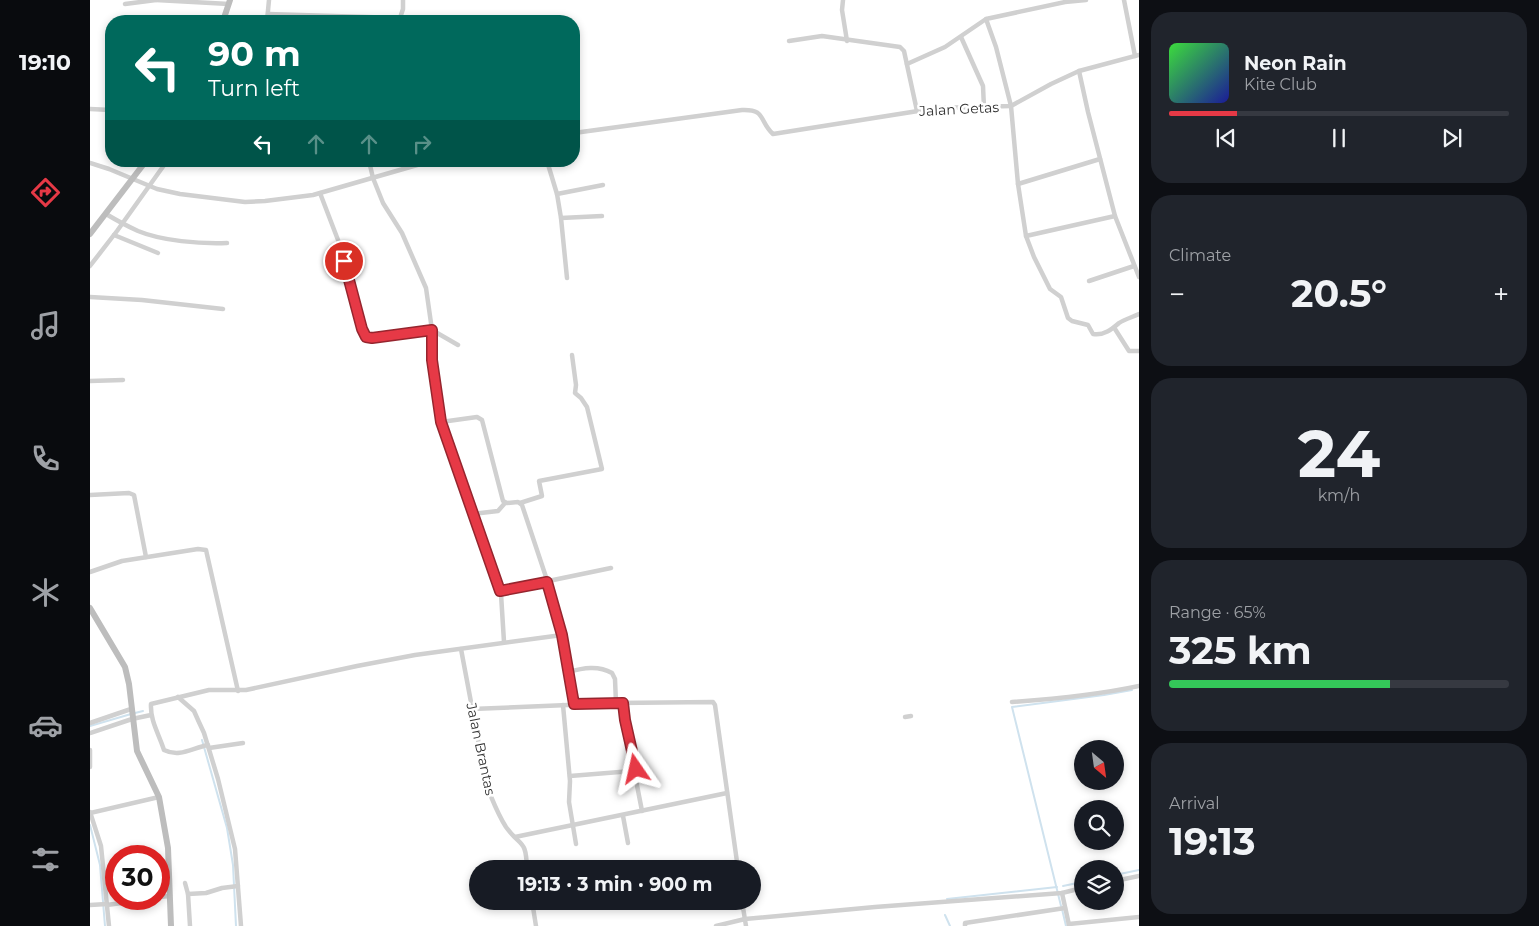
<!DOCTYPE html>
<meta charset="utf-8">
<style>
body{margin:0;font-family:Montserrat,sans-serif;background:#20242c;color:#f1f3f6;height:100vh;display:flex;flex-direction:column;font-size:19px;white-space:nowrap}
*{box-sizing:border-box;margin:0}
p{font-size:16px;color:#9ea1a6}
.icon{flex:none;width:28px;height:28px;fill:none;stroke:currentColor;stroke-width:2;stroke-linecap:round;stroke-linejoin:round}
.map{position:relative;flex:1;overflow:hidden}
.drawer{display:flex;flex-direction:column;gap:12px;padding:12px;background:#0d0f14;width:400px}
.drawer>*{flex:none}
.hud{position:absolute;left:15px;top:15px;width:475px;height:152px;border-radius:20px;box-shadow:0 2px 8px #0003;background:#00695c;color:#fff;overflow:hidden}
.needle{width:32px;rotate:151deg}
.fabs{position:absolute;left:984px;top:740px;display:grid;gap:10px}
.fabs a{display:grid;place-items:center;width:50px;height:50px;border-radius:50%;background:#171b24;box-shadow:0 2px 8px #0003;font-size:25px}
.speed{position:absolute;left:15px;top:845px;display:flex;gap:10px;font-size:25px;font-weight:700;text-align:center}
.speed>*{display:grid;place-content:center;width:65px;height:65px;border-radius:50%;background:#171b24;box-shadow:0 2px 8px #0003;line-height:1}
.speed .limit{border:8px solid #d22;background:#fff;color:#111}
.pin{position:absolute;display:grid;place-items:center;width:42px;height:42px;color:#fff;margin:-21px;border:2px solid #fff;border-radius:50%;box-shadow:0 1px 5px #0007}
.me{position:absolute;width:55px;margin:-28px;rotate:349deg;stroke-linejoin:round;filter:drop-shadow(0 0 4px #0008)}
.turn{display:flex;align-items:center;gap:18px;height:105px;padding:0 20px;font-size:22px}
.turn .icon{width:65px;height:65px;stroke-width:2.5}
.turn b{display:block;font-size:35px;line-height:42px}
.lanes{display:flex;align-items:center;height:48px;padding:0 20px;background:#0003;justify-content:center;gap:25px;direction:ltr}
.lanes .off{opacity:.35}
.big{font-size:38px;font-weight:700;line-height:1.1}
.drawer .widget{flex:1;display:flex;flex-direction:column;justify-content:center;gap:8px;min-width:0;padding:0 18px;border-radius:20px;background:#20242c}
.drawer .dial{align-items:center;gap:0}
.dial b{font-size:65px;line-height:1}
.song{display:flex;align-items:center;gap:15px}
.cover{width:60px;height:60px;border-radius:8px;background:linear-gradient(135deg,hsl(120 70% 55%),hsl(240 70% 35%))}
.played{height:5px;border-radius:2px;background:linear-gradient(90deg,#e63946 20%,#363941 20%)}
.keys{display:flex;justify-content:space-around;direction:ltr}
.heat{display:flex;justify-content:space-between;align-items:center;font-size:28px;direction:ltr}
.charge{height:8px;border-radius:4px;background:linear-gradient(90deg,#34c759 65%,#363941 0)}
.trip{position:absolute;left:379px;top:860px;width:292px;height:50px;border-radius:25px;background:#171b24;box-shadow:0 2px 8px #0003;font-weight:700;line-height:50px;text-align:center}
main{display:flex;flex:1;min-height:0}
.tabs{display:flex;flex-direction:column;width:90px;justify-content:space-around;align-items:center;background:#090b0e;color:#9ea1a6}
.tabs .icon{width:35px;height:35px}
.tabs .selected{color:#e63946}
.tabs b{font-size:22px;color:#f1f3f6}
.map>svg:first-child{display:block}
</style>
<main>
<nav class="tabs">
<b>19:10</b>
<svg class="icon selected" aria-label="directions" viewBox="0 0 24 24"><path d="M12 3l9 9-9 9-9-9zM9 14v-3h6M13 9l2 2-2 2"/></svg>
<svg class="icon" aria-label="music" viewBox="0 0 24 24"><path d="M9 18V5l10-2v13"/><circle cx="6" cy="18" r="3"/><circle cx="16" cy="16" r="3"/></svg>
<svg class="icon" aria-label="phone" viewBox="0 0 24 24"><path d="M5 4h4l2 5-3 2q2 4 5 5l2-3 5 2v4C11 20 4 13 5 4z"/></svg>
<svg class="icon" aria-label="climate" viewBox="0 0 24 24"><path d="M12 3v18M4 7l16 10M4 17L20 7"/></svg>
<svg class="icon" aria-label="car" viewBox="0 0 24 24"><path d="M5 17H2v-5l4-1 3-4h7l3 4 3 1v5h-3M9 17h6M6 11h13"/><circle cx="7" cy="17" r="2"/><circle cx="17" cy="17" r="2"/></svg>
<svg class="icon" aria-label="filters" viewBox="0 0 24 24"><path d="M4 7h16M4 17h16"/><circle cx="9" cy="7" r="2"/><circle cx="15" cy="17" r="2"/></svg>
</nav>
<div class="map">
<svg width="1049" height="926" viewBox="0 0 1049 926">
<rect width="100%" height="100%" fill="#fff"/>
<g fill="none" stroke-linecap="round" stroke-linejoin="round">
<!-- stream -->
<g stroke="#cfe2ee" stroke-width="2">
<path d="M45 713 53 711"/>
<path d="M0 726 41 714"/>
<path d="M112 740 137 828 143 865 146 926"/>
<path d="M0 825 10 865 15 926"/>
<path d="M1025 875 1049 870"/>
<path d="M973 886 992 882"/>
<path d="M857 899 967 887"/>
<path d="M971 906 922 707 1014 695 1042 690"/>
<path d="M972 909 976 926"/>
<path d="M855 915 860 926"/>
</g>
<!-- minor -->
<g stroke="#d0d0d0" stroke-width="4.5">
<path d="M66 0 139 4"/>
<path d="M753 0 752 10 757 41"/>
<path d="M1034 0 1045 56"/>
<path d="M35 4 66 0"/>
<path d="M178 14 309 18"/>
<path d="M896 19 906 47 921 106 928 184 936 236 944 257 960 289 971 297 978 318 982 321 998 325 1003 334C1014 336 1022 329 1029 323 1035 319 1043 317 1049 314"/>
<path d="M177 21 179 0"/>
<path d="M309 21 313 9V0"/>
<path d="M871 37 893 86 894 108"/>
<path d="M699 41 732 36 810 47 814 51 827 111"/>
<path d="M817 64 855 47 896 19 975 2 996 0"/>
<path d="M989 71 998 112 1025 216 1049 277"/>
<path d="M0 109 21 110"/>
<path d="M19 133 21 113"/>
<path d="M484 133 652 110C676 109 669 121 683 134L847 108 921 106 961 84 989 71 1049 55"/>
<path d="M279 161 283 178 293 203 312 233 336 288 342 330V360L345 383 351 422 407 579 411 594 414 642"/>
<path d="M457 161 467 194 471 218 477 278"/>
<path d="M0 163 19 169 67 189 90 194 155 202 175 201 223 195 341 161"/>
<path d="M928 184 1010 159"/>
<path d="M230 193 248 240 272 329 276 337 282 338 342 330 368 345"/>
<path d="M467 194 513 185"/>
<path d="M16 214C26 220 37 226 48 231 72 241 110 244 137 243"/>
<path d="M471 218 512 216"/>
<path d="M24 235 68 253"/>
<path d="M936 236 1025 216"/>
<path d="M0 266 27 231 77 161"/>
<path d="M999 281 1044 266"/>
<path d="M0 297 52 300 133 309"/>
<path d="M1025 329 1039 351H1049"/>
<path d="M0 381 33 380"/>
<path d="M0 495 39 493 44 495 56 557"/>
<path d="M430 503 452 496 449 481 512 469 497 407 491 398 485 393 486 385 482 355"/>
<path d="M382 514 408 511 415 503"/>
<path d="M0 572 32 561 108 549 116 550 148 691"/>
<path d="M410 591 521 568"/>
<path d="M472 635 484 704"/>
<path d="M371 649 397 787C403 801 408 815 416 827 431 848 436 838 437 869"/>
<path d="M478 672C493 668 508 665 522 673L525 679 526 703"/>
<path d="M88 697 104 711 108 720 114 733 128 779 145 849 151 926"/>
<path d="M922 702C965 699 1007 695 1049 686"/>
<path d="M473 705 480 781 479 802 486 844"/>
<path d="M382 709 526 703 623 702 625 705 648 869"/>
<path d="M815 717 821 716"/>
<path d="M0 723 41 709"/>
<path d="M0 733 42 719 61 715"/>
<path d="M118 745C102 748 90 758 74 750 69 734 60 721 61 704L119 690H156L267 666 325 655 472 635 457 580 432 505 428 502 417 503 413 501 392 420 387 417 351 422"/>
<path d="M119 748 153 743"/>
<path d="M0 750V767"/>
<path d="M544 770 552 811"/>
<path d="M480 776 542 771 546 769 535 720 533 703"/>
<path d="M0 812 11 846 19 926"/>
<path d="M0 813 69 797"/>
<path d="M533 816 538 843"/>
<path d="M425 837 637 793"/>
<path d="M1025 881 1049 876"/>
<path d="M95 883 98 894 116 893 132 888 148 886"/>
<path d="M972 893 979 925"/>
<path d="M98 894 100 926"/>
<path d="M69 897 80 896"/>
<path d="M442 901 446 926"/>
<path d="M652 901 656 926"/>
<path d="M0 905 17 904"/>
<path d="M17 905 60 899"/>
<path d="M979 924 1049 917"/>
<path d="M626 926 655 919 785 907 972 893 992 888"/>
<path d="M875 926V923L975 908"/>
</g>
<!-- secondary -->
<g stroke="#bdbdbd" stroke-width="6">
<path d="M133 21 140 0"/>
<path d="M0 234 56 161"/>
<path d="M0 608 35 667 39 684 47 751 69 797 78 848 81 926"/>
</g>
</g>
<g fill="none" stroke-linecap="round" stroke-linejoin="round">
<!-- route casing -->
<g stroke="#96252e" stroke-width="12">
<path id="route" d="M254 261 272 329 276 337 282 338 342 330V360L351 422 410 591 457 582 472 635 484 704 533 703 535 720 546 769"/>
</g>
<!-- route -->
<use href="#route" stroke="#e63946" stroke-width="9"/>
</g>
<g text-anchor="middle" stroke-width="5" stroke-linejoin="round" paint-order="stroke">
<!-- street labels -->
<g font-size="14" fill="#333" stroke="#fff">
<text transform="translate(869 109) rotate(-3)" y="5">Jalan Getas</text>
<text transform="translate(391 749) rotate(78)" y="5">Jalan Brantas</text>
</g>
</g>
</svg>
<div class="fabs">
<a><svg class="needle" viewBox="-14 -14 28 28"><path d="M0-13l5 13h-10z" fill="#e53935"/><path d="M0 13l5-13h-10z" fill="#9ea1a6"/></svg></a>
<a><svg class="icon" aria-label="search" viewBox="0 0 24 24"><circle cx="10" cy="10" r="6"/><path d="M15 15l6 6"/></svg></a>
<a><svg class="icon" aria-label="layers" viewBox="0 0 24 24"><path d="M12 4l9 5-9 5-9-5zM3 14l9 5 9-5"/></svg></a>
</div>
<div class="speed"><div class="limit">30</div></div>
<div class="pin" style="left:254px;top:261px;background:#d93025"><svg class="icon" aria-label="arrive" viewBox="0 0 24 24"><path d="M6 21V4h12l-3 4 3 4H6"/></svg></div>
<svg class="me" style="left:546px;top:769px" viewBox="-20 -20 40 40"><path d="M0-17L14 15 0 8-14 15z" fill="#e63946" stroke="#fff" stroke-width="4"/></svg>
<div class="trip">19:13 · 3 min · 900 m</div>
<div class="hud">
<div class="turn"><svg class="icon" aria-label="left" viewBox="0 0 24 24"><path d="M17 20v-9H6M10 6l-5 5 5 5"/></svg><div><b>90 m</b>Turn left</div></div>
<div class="lanes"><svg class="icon" aria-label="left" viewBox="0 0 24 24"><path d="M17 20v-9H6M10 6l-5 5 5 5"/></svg><svg class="icon off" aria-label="ahead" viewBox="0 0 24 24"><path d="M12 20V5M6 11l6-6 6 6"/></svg><svg class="icon off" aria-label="ahead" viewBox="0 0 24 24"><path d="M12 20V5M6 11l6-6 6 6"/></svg><svg class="icon off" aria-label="right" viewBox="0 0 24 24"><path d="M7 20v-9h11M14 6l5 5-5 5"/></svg></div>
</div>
</div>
<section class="drawer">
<div class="widget">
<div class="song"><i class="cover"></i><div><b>Neon Rain</b><p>Kite Club</p></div></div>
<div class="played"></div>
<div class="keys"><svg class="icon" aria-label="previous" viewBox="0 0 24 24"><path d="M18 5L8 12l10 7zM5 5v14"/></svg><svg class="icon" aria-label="pause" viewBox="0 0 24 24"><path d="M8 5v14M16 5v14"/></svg><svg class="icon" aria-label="next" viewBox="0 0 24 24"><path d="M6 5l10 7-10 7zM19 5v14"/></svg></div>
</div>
<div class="widget"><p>Climate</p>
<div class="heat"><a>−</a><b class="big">20.5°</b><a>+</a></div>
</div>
<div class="widget dial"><b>24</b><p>km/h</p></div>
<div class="widget"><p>Range · 65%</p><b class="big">325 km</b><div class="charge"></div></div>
<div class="widget"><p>Arrival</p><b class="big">19:13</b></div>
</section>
</main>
